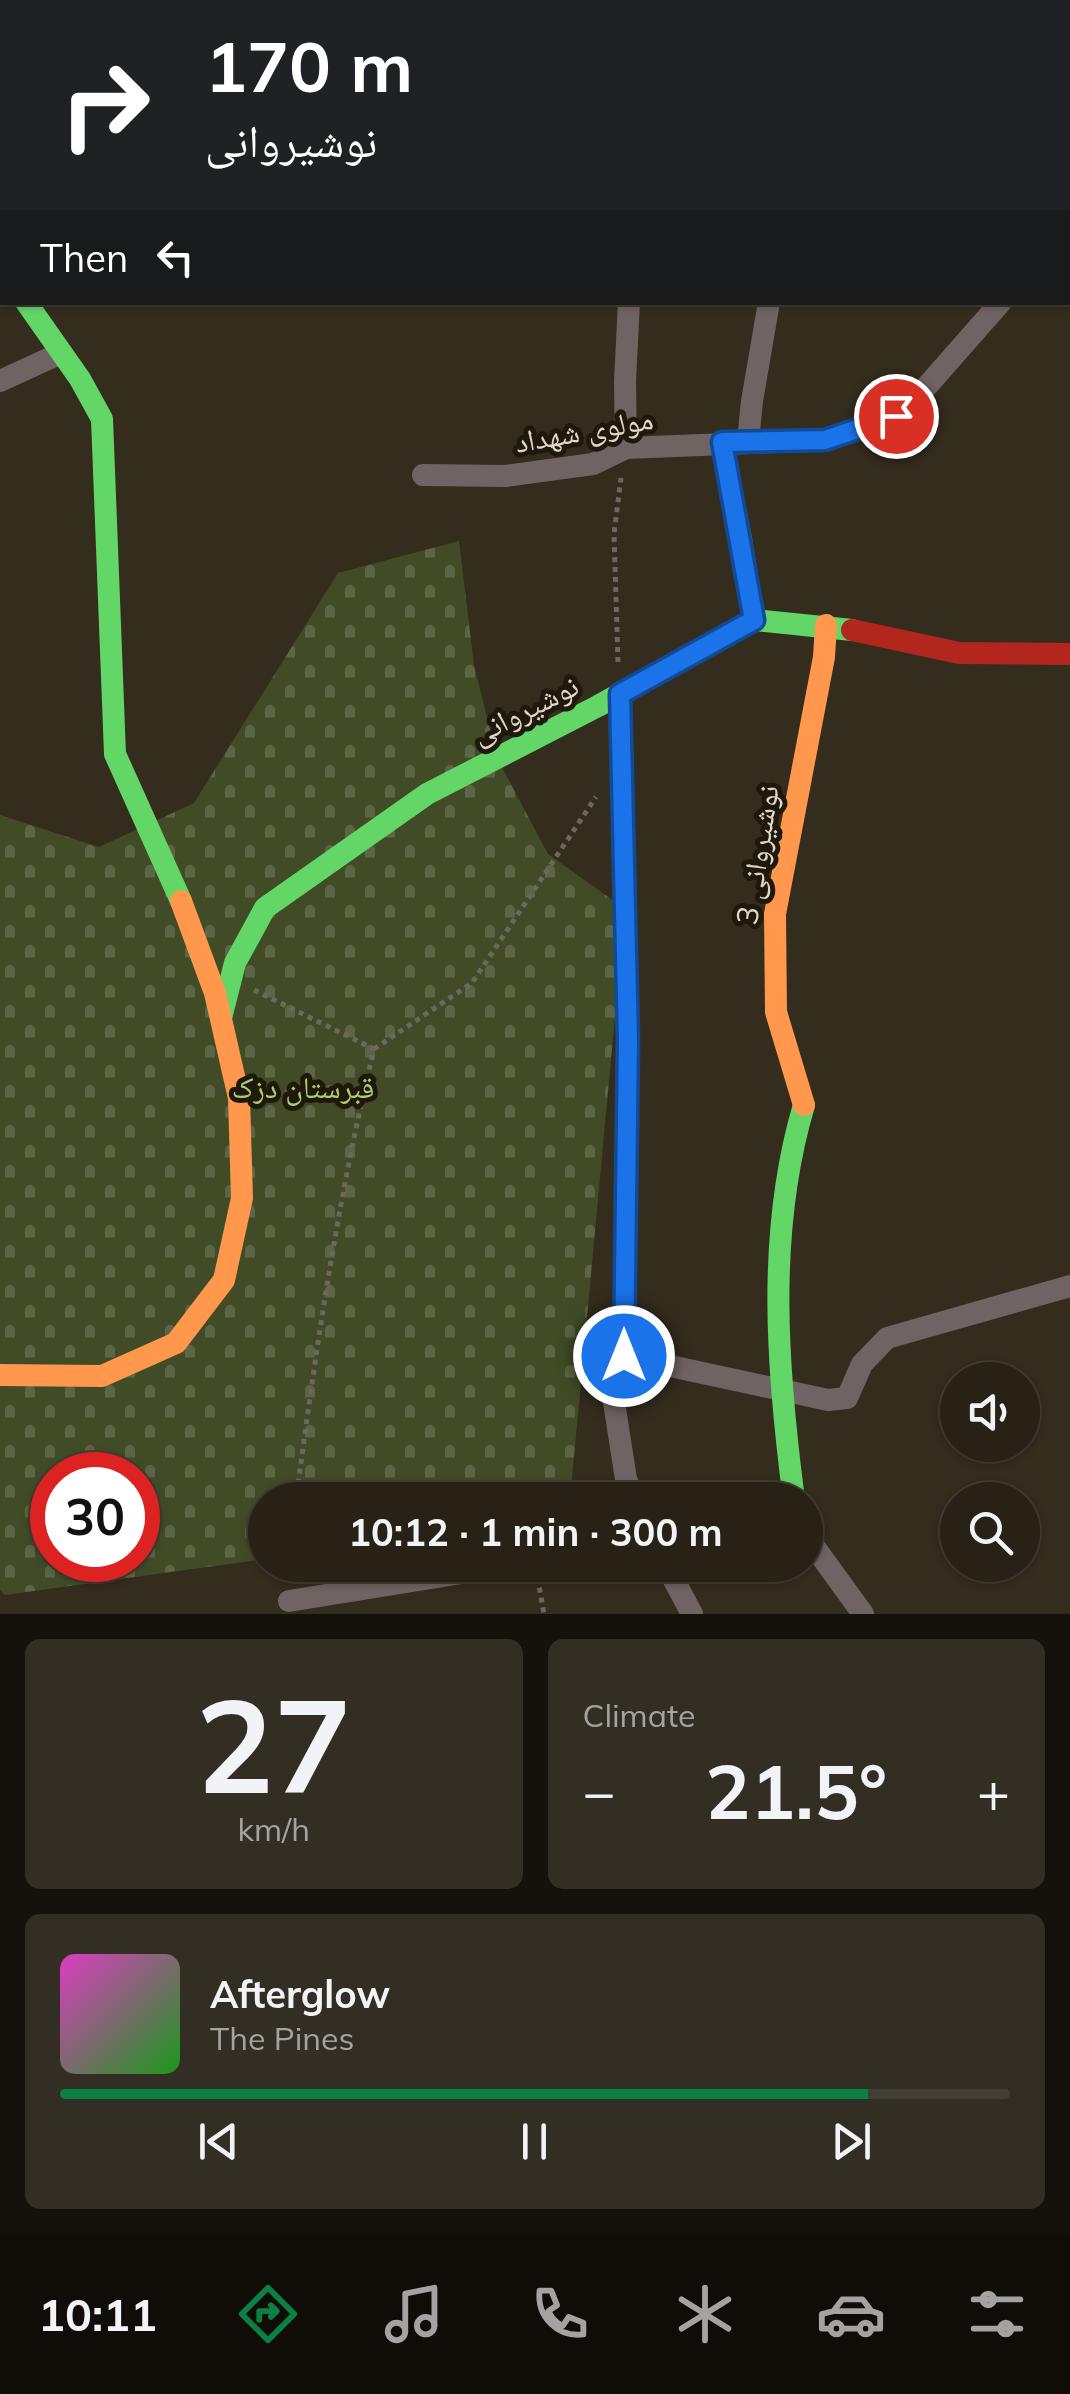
<!DOCTYPE html>
<meta charset="utf-8">
<style>
body{margin:0;font-family:Mulish,"Noto Naskh Arabic",sans-serif;background:#332e23;color:#f1f3f6;height:100vh;display:flex;flex-direction:column;font-size:38px;white-space:nowrap}
*{box-sizing:border-box;margin:0}
p{font-size:32px;color:#a4a3a1}
.icon{flex:none;width:55px;height:55px;fill:none;stroke:currentColor;stroke-width:2;stroke-linecap:round;stroke-linejoin:round}
.map{position:relative;height:1614px;overflow:hidden}
.drawer{display:flex;flex-direction:column;gap:25px;padding:25px;background:#15120c;flex:1}
.drawer>*{flex:none}
.top-card{position:absolute;left:0px;top:0px;width:1070px;height:305px;box-shadow:0 2px 8px #0004,0 0 0 2px #433e35;background:#202124;color:#fff;overflow:hidden}
.buttons{position:absolute;left:940px;top:1362px;display:grid;gap:20px}
.buttons a{display:grid;place-items:center;width:100px;height:100px;border-radius:50%;background:#272116;box-shadow:0 2px 8px #0004,0 0 0 2px #433e35;font-size:50px}
.speed{position:absolute;left:30px;top:1452px;display:flex;gap:20px;font-size:50px;font-weight:700;text-align:center}
.speed>*{display:grid;place-content:center;width:130px;height:130px;border-radius:50%;background:#272116;box-shadow:0 2px 8px #0004,0 0 0 2px #433e35;line-height:1}
.speed .limit{border:15px solid #d22;background:#fff;color:#111}
.pin{position:absolute;display:grid;place-items:center;width:85px;height:85px;color:#fff;margin:-42px;border:5px solid #fff;border-radius:50%;box-shadow:0 2px 10px #0007}
.me{position:absolute;width:110px;margin:-55px;rotate:0deg;stroke-linejoin:round;filter:drop-shadow(0 0 8px #0008)}
.turn{display:flex;align-items:center;gap:35px;height:210px;padding:0 40px;font-size:45px}
.turn .icon{width:130px;height:130px;stroke-width:2.5}
.turn b{display:block;font-size:70px;line-height:85px}
.then{display:flex;align-items:center;height:95px;padding:0 40px;background:#0003;gap:20px;font-size:38px}
.big{font-size:75px;font-weight:700;line-height:1.1}
.drawer .card{flex:1;display:flex;flex-direction:column;justify-content:center;gap:15px;min-width:0;padding:0 35px;border-radius:15px;background:#332e23}
.drawer .dial{align-items:center;gap:0}
.dial b{font-size:130px;line-height:1}
.song{display:flex;align-items:center;gap:30px}
.cover{width:120px;height:120px;border-radius:15px;background:linear-gradient(135deg,hsl(310 70% 55%),hsl(120 70% 35%))}
.played{height:10px;border-radius:5px;background:linear-gradient(90deg,#0b8043 85%,#433e35 85%)}
.keys{display:flex;justify-content:space-around;direction:ltr}
.heat{display:flex;justify-content:space-between;align-items:center;font-size:55px;direction:ltr}
.drawer .tiles{flex:1;display:grid;gap:25px;grid-template-columns:1fr 1fr}
.card:last-child{grid-column:span 2}
.trip{position:absolute;left:248px;top:1482px;width:575px;height:100px;border-radius:50px;background:#272116;box-shadow:0 2px 8px #0004,0 0 0 2px #433e35;font-weight:700;line-height:100px;text-align:center}
.tab-bar{display:flex;height:160px;justify-content:space-around;align-items:center;background:#100d09;color:#a4a3a1}
.tab-bar .icon{width:70px;height:70px}
.tab-bar .active{color:#0b8043}
.tab-bar b{font-size:45px;color:#f1f3f6}
.map>svg:first-child{display:block}
</style>
<div class="map">
<svg width="1070" height="1614" viewBox="0 0 1070 1614">
<defs>
<pattern id="cemetery-stones" width="16" height="16" patternUnits="userSpaceOnUse" patternTransform="scale(2.5)"><rect width="16" height="16" fill="#414c27"/><path d="M2 7V4a2 2 0 0 1 4 0v3zM10 15v-3a2 2 0 0 1 4 0v3z" fill="#5c6545"/></pattern>
</defs>
<rect width="100%" height="100%" fill="#342c1d"/>
<!-- cemetery -->
<path fill="url(#cemetery-stones)" fill-rule="evenodd" d="M459 541 474 665 497 758 548 854 625 909 570 1500H265V1559L5 1595 0 1590V815L99 847 194 803 338 573ZM52 1475H138V1560H52Z"/>
<g fill="none" stroke-linecap="round" stroke-linejoin="round">
<!-- path -->
<g stroke="#6f6662" stroke-width="5" stroke-dasharray="5 5" stroke-linecap="butt">
<path d="M169 0 170 2"/>
<path d="M618 662 614 534 621 478"/>
<path d="M254 990 374 1049C338 1197 316 1349 296 1500"/>
<path d="M374 1049 472 983 596 797"/>
<path d="M536 1568 544 1614"/>
</g>
<!-- street -->
<g stroke="#706363" stroke-width="22">
<path d="M305 0V2"/>
<path d="M816 0V2"/>
<path d="M645 2V0"/>
<path d="M0 151 2 150"/>
<path d="M1068 224 1070 221"/>
<path d="M0 267 2 270"/>
<path d="M0 381 61 353"/>
<path d="M748 441 752 401 769 302"/>
<path d="M721 442 741 538 754 620"/>
<path d="M626 448 625 381 629 302"/>
<path d="M423 475 505 476 593 464 626 448 825 440 875 425 913 402 1001 302"/>
<path d="M619 695 628 1040 624 1356 613 1396 626 1479 635 1500"/>
<path d="M624 1356 828 1400 847 1398 862 1364 887 1338 1070 1286"/>
<path d="M805 1534 863 1614"/>
<path d="M666 1565 692 1614"/>
<path d="M289 1601 510 1565"/>
</g>
<!-- fast -->
<g stroke="#63d668" stroke-width="22">
<path d="M26 302 80 379 102 419 115 754 181 901"/>
<path d="M221 1018 235 963 265 908 427 794 598 706 754 620 852 630"/>
<path d="M794 1500C777 1369 766 1233 804 1105"/>
</g>
<!-- slow -->
<g stroke="#ff974d" stroke-width="22">
<path d="M804 1105 776 1012 775 914 824 657 826 625"/>
<path d="M0 1375 102 1376 176 1343 224 1280 242 1198 239 1098 215 993 181 901"/>
</g>
<!-- jam -->
<path stroke="#b3261e" stroke-width="22" d="M852 630 959 653 1070 654"/>
</g>
<g fill="none" stroke-linecap="round" stroke-linejoin="round">
<!-- route casing -->
<g stroke="#114b97" stroke-width="25">
<path id="route" d="M624 1356 628 1040 620 694 754 620 722 442 825 440 896 416"/>
</g>
<!-- route -->
<use href="#route" stroke="#1a73e8" stroke-width="18"/>
</g>
<g text-anchor="middle" stroke-width="10" stroke-linejoin="round" paint-order="stroke">
<!-- street labels -->
<g font-size="30" fill="#e1d7c7" stroke="#1f180d">
<text transform="translate(584 431) rotate(-10)" y="10">مولوی شهداد</text>
<text transform="translate(525 710) rotate(-27)" y="10">نوشیروانی</text>
<text transform="translate(758 855) rotate(-81)" y="10">نوشیروانی 3</text>
</g>
<!-- park labels -->
<g font-size="30" fill="#adce6d" stroke="#1f180d">
<text x="303" y="1098">قبرستان دزک</text>
</g>
</g>
</svg>
<div class="buttons">
<a><svg class="icon" aria-label="sound" viewBox="0 0 24 24"><path d="M4 9h4l5-4v14l-5-4H4zM17 9q2 3 0 6"/></svg></a>
<a><svg class="icon" aria-label="search" viewBox="0 0 24 24"><circle cx="10" cy="10" r="6"/><path d="M15 15l6 6"/></svg></a>
</div>
<div class="speed"><div class="limit">30</div></div>
<div class="pin" style="left:896px;top:416px;background:#d93025"><svg class="icon" aria-label="arrive" viewBox="0 0 24 24"><path d="M6 21V4h12l-3 4 3 4H6"/></svg></div>
<svg class="me" style="left:624px;top:1356px" viewBox="-20 -20 40 40"><circle r="17" fill="#1a73e8" stroke="#fff" stroke-width="3"/><path d="M0-11L8 9 0 5-8 9z" fill="#fff"/></svg>
<div class="trip">10:12 · 1 min · 300 m</div>
<div class="top-card">
<div class="turn"><svg class="icon" aria-label="right" viewBox="0 0 24 24"><path d="M7 20v-9h11M14 6l5 5-5 5"/></svg><div><b>170 m</b>نوشیروانی</div></div>
<div class="then">Then<svg class="icon" aria-label="left" viewBox="0 0 24 24"><path d="M17 20v-9H6M10 6l-5 5 5 5"/></svg></div>
</div>
</div>
<section class="drawer">
<div class="tiles">
<div class="card dial"><b>27</b><p>km/h</p></div>
<div class="card"><p>Climate</p>
<div class="heat"><a>−</a><b class="big">21.5°</b><a>+</a></div>
</div>
<div class="card">
<div class="song"><i class="cover"></i><div><b>Afterglow</b><p>The Pines</p></div></div>
<div class="played"></div>
<div class="keys"><svg class="icon" aria-label="previous" viewBox="0 0 24 24"><path d="M18 5L8 12l10 7zM5 5v14"/></svg><svg class="icon" aria-label="pause" viewBox="0 0 24 24"><path d="M8 5v14M16 5v14"/></svg><svg class="icon" aria-label="next" viewBox="0 0 24 24"><path d="M6 5l10 7-10 7zM19 5v14"/></svg></div>
</div>
</div>
</section>
<nav class="tab-bar">
<b>10:11</b>
<svg class="icon active" aria-label="directions" viewBox="0 0 24 24"><path d="M12 3l9 9-9 9-9-9zM9 14v-3h6M13 9l2 2-2 2"/></svg>
<svg class="icon" aria-label="music" viewBox="0 0 24 24"><path d="M9 18V5l10-2v13"/><circle cx="6" cy="18" r="3"/><circle cx="16" cy="16" r="3"/></svg>
<svg class="icon" aria-label="phone" viewBox="0 0 24 24"><path d="M5 4h4l2 5-3 2q2 4 5 5l2-3 5 2v4C11 20 4 13 5 4z"/></svg>
<svg class="icon" aria-label="climate" viewBox="0 0 24 24"><path d="M12 3v18M4 7l16 10M4 17L20 7"/></svg>
<svg class="icon" aria-label="car" viewBox="0 0 24 24"><path d="M5 17H2v-5l4-1 3-4h7l3 4 3 1v5h-3M9 17h6M6 11h13"/><circle cx="7" cy="17" r="2"/><circle cx="17" cy="17" r="2"/></svg>
<svg class="icon" aria-label="filters" viewBox="0 0 24 24"><path d="M4 7h16M4 17h16"/><circle cx="9" cy="7" r="2"/><circle cx="15" cy="17" r="2"/></svg>
</nav>
